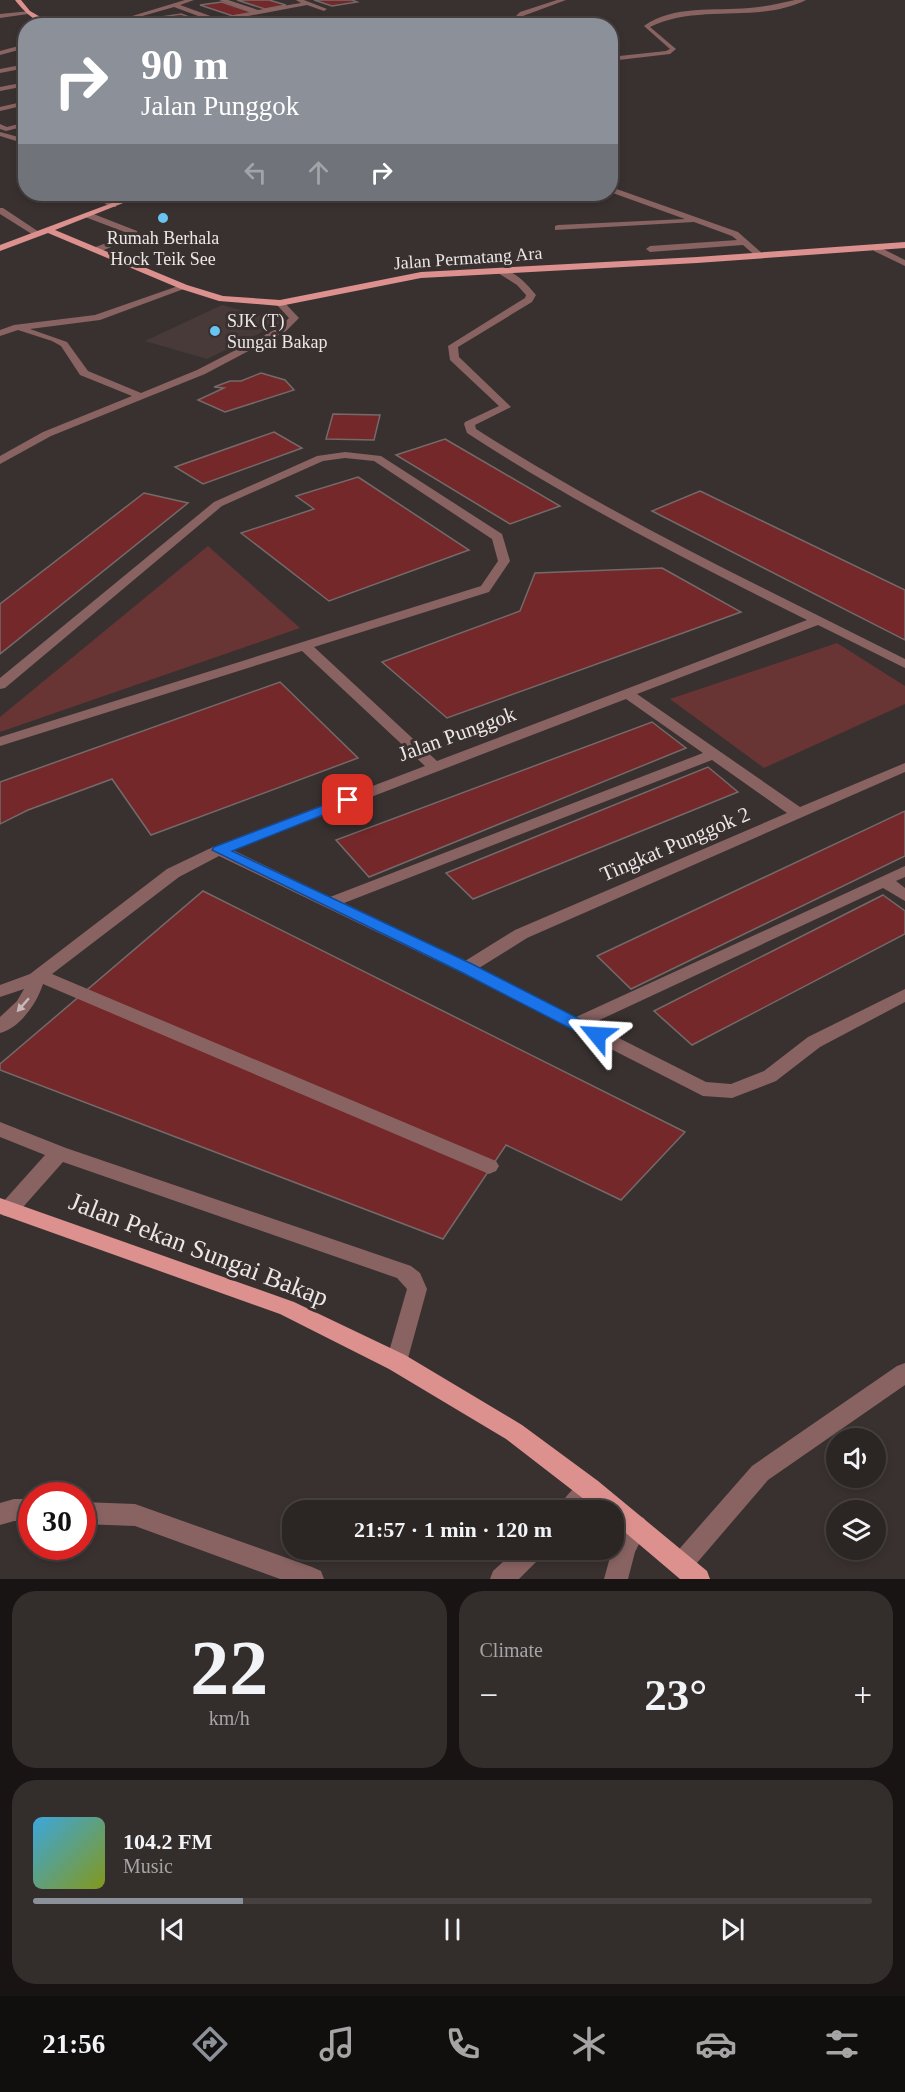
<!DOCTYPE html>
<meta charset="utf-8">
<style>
body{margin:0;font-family:"Times New Roman",serif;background:#332d2c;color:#f1f3f6;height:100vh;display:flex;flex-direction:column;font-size:22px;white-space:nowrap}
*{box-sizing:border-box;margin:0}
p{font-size:20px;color:#a6a5a6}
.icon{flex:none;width:33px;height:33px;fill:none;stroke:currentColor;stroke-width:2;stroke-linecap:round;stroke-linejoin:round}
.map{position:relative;height:1579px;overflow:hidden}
.panel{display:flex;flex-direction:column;gap:12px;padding:12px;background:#181414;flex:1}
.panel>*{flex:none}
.hud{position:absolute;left:18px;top:18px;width:600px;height:183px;border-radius:24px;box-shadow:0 3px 9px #0003,0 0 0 2px #474241;background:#8c9099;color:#fff;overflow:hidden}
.buttons{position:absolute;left:826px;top:1428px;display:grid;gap:12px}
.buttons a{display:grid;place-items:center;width:60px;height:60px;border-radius:50%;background:#2b2524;box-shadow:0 3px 9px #0003,0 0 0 2px #474241;font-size:30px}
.speed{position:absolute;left:18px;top:1482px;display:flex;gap:12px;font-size:30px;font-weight:700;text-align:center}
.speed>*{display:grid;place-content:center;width:78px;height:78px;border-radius:50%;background:#2b2524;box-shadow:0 3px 9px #0003,0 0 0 2px #474241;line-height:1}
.speed .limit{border:9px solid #d22;background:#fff;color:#111}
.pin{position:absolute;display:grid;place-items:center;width:51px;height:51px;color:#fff;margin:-26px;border-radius:12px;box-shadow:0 3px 9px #0006}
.me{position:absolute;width:66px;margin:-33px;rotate:297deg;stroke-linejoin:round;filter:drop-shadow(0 0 4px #0008)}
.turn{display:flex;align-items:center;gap:21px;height:126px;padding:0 24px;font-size:27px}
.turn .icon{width:78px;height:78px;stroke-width:2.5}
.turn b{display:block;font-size:42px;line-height:51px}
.lanes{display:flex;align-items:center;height:57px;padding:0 24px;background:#0003;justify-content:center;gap:30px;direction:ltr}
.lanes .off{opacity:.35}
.big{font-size:45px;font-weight:700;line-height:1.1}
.panel .widget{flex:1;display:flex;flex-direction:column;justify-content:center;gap:9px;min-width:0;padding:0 21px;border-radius:24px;background:#332d2c}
.panel .dial{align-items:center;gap:0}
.dial b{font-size:78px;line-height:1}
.song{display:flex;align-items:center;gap:18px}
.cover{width:72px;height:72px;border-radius:9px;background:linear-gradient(135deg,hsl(200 70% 55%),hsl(70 70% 35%))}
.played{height:6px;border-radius:3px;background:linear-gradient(90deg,#8c9099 25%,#474241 25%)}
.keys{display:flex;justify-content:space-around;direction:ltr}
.heat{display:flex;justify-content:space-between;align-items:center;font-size:33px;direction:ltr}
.panel .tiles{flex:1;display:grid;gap:12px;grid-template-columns:1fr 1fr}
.widget:last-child{grid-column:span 2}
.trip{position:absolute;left:282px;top:1500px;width:342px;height:60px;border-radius:24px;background:#2b2524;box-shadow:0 3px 9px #0003,0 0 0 2px #474241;font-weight:700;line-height:60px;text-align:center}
.tab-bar{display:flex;height:96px;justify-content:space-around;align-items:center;background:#110f0e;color:#a6a5a6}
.tab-bar .icon{width:42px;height:42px}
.tab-bar .active{color:#8c9099}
.tab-bar b{font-size:27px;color:#f1f3f6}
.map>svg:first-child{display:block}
</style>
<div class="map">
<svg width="905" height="1579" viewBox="0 0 905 1579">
<rect width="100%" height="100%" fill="#393130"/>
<!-- built -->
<path fill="#493a3a" d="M222 305 283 322 207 359 145 341Z"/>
<!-- green -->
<g fill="#683534">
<path d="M208 546 300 628 0 732V717Z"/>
<path d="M837 643 905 686V704L764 768 670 699Z"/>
</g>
<!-- building -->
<g fill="#74282a" stroke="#736a69" stroke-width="1.5">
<path d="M237 0H269L286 5 265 9Z"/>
<path d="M314 0H352L357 2 332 6Z"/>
<path d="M222 2 254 13 233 16 200 5Z"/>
<path d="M181 14 213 26H173L154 18Z"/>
<path d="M261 373 285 380 294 390 225 412 198 400 224 388 214 387 230 381H241Z"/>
<path d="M333 414 380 415 374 440 326 439Z"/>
<path d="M274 432 302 448 203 484 175 467Z"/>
<path d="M445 439 560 506 510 524 396 455Z"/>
<path d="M358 477 469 550 329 601 241 533 314 509 296 496Z"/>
<path d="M700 491 905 590V640L652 511Z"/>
<path d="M144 493 188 503 0 654V604Z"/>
<path d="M662 568 741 612 447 718 382 662 520 611 535 573Z"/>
<path d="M280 682 358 758 151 835 112 779 28 810 0 824V782Z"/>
<path d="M652 722 686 748 369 877 336 840Z"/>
<path d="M708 767 738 792 473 899 446 873Z"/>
<path d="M905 811V856L631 989 597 956Z"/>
<path d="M203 891 685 1132 621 1200 506 1145 443 1239 0 1070V1064Z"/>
<path d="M883 895 905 911V934L692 1045 654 1011Z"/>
</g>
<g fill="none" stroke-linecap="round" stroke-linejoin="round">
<!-- minor -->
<g fill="#886362" fill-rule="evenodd">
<path d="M185 0H194L180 5 216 18 251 12 219 0H228L258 10 301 3 296 0H304L327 9 324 11 307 5 222 21 229 24 225 26 174 7 139 17 160 26C150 26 144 21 135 19 124 18 111 26 99 26Z"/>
<path d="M557 0H566L523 16 539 26H531L516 16 520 12Z"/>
<path d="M795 0H806C758 24 699 3 650 27L676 49 670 54 610 61V57L666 51 670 49 644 26C673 5 715 11 749 8 765 7 780 3 795 0Z"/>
<path d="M30 11 28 14 0 18V14Z"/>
<path d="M26 44V48L0 55V51Z"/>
<path d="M26 64V68L0 73V69Z"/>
<path d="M26 82V86L0 91V87Z"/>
<path d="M26 101V105L0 111V107Z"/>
<path d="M26 122V126L6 131 0 129V124L7 127Z"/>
<path d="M0 132 26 139V144L0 136Z"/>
<path d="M611 187 738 232 765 256 758 258 743 245 650 252 646 249 650 246 737 240 732 236 694 222 555 230V226L558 225 685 219 610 192Z"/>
<path d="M103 194H111L108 198 116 203V207H110L100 200Z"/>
<path d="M0 208H3L42 234 35 236 0 214Z"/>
<path d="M85 213H91L137 231 138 236 99 252H93V248L130 234 85 217Z"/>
<path d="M877 246 905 260V266L874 251V247Z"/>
<path d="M498 269C512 268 527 284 536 295L532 302 458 347 459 357 511 407 475 425 476 429C613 517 760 586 905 659V668L818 625 637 694 800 807 905 763V772L527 938 479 968 576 1017 905 866V877L896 881 905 888V901L883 888 591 1024 706 1082 731 1084 764 1071 808 1037 905 989V1002L820 1047 776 1081 732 1098 703 1096 460 972 219 856 179 877 52 974 496 1161 499 1166 496 1171 489 1174 482 1171 43 984C37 1003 20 1028 0 1033V1017L17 1001 24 989 0 997V985L30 974 167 869 213 847 425 766 302 651 0 746V737L481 586 498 561 492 539 374 461 345 458 323 461 222 506 5 688 0 689V678L214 502 317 456 345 452 381 456 502 534 510 561 489 592 314 647 437 761 807 620C691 562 576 504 467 433L464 424 465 422 499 406 450 360 448 346 525 298 526 295 517 285 498 273ZM626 699 703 753 330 897 233 850ZM712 760 787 813 515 930 465 961 344 903Z"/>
<path d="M181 285 189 287 100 320 30 329 67 342 88 371 141 393 197 370 280 327 289 318 277 305V301H283L299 318 286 331 205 374 51 436 0 464V456L43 432 132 396 80 375 61 346 52 341 18 330 0 336V330L14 325 95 315Z"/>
<path d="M0 1122 66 1148 411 1266 420 1273 427 1289 405 1369 397 1371 389 1369 386 1362 407 1289 397 1278 63 1162 16 1215 9 1217 2 1215 0 1207 2 1203 45 1155 0 1137Z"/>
<path d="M905 1363V1385L768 1480 690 1571 682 1575 674 1571 670 1563 674 1555 752 1466 897 1366Z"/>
<path d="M590 1478 598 1481 602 1489 598 1497 585 1510H559C563 1497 577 1483 590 1478Z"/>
<path d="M14 1499H32V1521H14L0 1525V1503Z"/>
<path d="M82 1502 135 1504 312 1567 321 1571 324 1579H280L135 1526 82 1524Z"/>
<path d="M636 1515 644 1518 648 1526 635 1552 628 1579H604L612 1550 628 1518Z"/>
<path d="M516 1550H544L540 1558 519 1579H490L493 1571Z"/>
</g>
<!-- major -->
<g fill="#dc918e" fill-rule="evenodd">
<path d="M15 0H21L30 11 56 26C39 26 25 13 15 0Z"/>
<path d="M136 194H146L55 230 187 285 223 296 280 300 421 272 697 257 905 242V248L697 263 421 278 280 306 219 301 181 289 48 233 0 251V245Z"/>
<path d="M0 1198 294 1302 405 1355 522 1425 598 1481 707 1571 710 1579H680L614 1523V1510H598L506 1439 389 1369 280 1314 0 1214Z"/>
</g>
</g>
<!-- one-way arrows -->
<defs><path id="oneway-solid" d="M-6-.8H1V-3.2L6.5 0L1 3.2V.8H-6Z" transform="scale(1.5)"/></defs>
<use fill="#c9b8b8" href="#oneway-solid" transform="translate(23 1005) rotate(131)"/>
<!-- route -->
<path fill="#1a73e8" stroke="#114b97" stroke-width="1.5" d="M348 796 355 800 353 803 232 851 472 964 603 1031 605 1035 603 1039H591L461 972 212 850 214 847Z"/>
<!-- markers -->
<g fill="#69c4f1" stroke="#393130" stroke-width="2">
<circle cx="163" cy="218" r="6"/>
<circle cx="215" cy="331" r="6"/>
</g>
<g text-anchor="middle" stroke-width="6" stroke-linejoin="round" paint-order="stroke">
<!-- far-poi labels -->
<g font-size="18" fill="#ece6e6" stroke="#393130">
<text x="163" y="244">Rumah Berhala<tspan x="163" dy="21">Hock Teik See</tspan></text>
<text x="227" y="327" text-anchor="start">SJK (T)<tspan x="227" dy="21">Sungai Bakap</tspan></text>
</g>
<!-- far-street labels -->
<g font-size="18" fill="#ece6e6" stroke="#393130">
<text transform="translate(468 258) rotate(-4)" y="6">Jalan Permatang Ara</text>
</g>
<!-- street labels -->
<g font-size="21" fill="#ece6e6" stroke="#393130">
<text transform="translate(457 734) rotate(-20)" y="7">Jalan Punggok</text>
<text transform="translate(675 844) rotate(-23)" y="7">Tingkat Punggok 2</text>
</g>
<!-- near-street labels -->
<g font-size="26" fill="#ece6e6" stroke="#393130">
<text transform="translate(199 1249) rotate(21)" y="9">Jalan Pekan Sungai Bakap</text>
</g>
</g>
</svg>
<div class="buttons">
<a><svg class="icon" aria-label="sound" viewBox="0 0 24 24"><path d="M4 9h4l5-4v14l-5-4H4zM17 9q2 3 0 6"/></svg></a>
<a><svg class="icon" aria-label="layers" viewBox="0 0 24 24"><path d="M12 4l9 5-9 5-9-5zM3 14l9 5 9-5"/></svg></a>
</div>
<div class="speed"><div class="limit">30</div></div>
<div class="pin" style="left:348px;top:800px;background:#d93025"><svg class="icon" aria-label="arrive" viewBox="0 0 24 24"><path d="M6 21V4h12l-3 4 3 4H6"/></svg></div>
<svg class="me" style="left:597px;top:1035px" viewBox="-20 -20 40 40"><path d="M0-17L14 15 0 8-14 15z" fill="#1a73e8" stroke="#fff" stroke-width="4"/></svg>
<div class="trip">21:57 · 1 min · 120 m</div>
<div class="hud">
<div class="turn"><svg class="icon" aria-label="right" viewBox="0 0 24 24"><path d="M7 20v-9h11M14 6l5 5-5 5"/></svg><div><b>90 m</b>Jalan Punggok</div></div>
<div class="lanes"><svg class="icon off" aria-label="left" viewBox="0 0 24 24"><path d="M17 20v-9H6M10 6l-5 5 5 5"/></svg><svg class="icon off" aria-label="ahead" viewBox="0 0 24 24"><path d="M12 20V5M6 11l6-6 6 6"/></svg><svg class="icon" aria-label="right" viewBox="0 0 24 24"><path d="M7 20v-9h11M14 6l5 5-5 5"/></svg></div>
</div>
</div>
<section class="panel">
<div class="tiles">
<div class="widget dial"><b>22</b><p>km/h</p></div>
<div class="widget"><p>Climate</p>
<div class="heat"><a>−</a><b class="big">23°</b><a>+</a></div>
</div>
<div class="widget">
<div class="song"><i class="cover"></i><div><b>104.2 FM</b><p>Music</p></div></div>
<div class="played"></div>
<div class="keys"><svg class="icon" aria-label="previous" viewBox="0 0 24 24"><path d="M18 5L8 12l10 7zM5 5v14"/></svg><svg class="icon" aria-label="pause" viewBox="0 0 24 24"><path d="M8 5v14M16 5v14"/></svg><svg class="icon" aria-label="next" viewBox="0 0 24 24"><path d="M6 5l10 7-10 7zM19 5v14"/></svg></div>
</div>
</div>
</section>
<nav class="tab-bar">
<b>21:56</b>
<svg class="icon active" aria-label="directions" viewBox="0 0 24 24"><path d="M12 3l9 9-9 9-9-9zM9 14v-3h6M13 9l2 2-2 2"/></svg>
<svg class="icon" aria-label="music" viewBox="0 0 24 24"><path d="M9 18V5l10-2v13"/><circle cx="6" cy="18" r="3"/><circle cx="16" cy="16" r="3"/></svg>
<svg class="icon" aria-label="phone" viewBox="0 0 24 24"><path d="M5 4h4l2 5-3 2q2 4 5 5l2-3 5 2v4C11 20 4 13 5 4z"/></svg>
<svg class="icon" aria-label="climate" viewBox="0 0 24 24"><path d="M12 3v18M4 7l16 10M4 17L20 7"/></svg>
<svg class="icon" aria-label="car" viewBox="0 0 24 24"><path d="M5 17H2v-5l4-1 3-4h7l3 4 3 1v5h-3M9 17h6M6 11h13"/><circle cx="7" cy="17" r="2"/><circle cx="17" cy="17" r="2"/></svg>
<svg class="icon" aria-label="filters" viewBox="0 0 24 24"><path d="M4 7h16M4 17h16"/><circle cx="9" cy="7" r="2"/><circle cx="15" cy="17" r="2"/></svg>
</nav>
